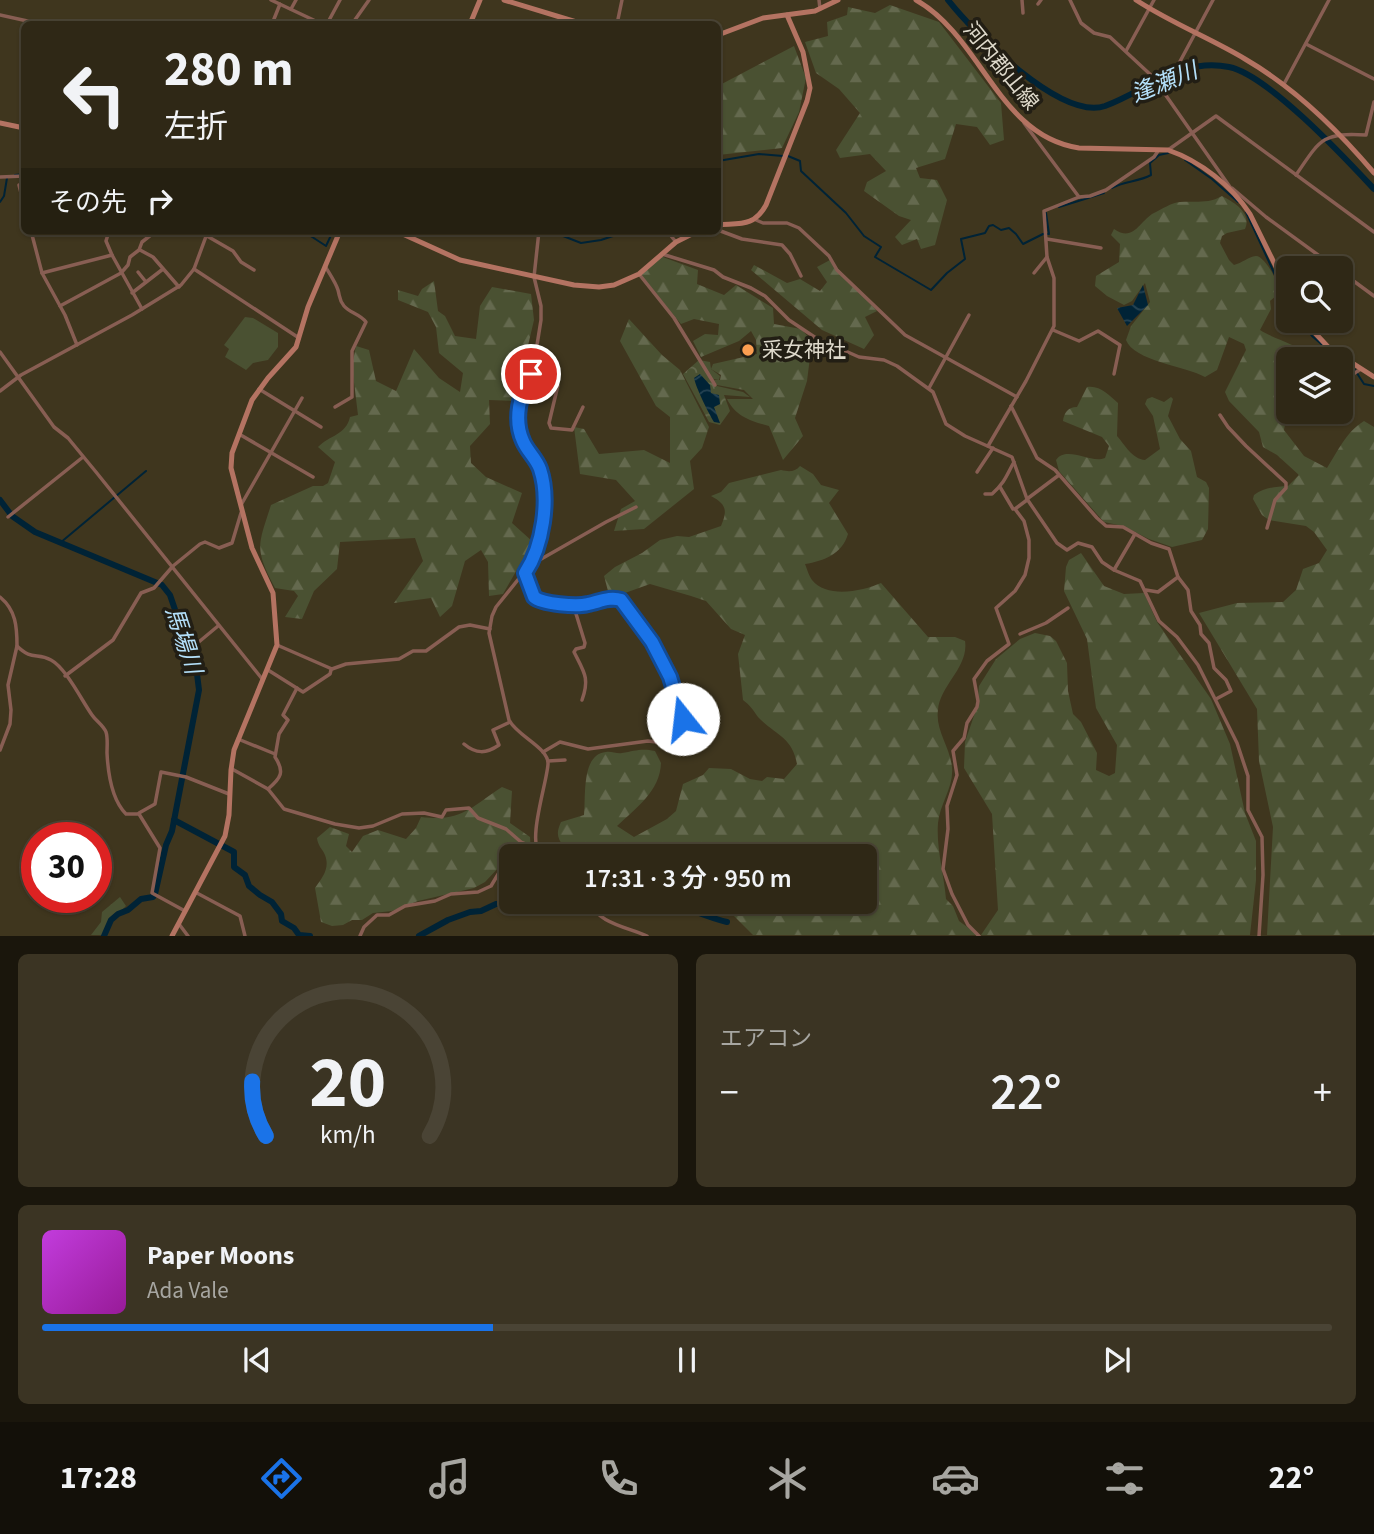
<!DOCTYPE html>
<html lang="ja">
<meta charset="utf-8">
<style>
body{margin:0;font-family:"Source Sans 3","Noto Sans JP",sans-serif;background:#3b3423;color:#f1f3f6;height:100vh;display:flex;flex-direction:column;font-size:26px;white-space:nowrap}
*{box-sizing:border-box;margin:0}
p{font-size:23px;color:#a7a6a1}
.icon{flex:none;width:38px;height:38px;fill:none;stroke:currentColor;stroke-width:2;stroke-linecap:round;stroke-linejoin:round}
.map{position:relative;height:936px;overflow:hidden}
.sheet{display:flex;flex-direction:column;gap:18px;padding:18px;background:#1a160c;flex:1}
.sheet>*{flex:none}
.guide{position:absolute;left:21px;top:21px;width:700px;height:214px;border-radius:10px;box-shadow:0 2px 5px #0004,0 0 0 2px #4a4435;background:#2f2816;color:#f1f3f6;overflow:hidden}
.tools{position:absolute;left:1276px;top:256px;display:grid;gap:14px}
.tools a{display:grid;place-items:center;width:77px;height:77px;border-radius:10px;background:#2f2816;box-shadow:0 2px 5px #0004,0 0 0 2px #4a4435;font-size:35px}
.speed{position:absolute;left:21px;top:822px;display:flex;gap:14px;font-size:35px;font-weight:700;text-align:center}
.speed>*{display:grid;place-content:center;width:91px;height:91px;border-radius:50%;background:#2f2816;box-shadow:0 2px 5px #0004,0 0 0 2px #4a4435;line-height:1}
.speed .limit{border:10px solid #d22;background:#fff;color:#111}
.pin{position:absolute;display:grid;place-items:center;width:60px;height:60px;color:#fff;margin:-30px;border:4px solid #fff;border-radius:50%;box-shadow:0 2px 7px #0007}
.me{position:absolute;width:77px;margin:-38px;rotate:344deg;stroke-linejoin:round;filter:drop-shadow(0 0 5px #0008)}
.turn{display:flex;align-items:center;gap:24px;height:147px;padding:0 28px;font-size:32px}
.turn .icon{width:91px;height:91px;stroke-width:2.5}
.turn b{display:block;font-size:49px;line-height:60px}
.then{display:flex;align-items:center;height:66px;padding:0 28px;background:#0003;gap:14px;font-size:26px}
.big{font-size:52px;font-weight:600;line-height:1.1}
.sheet .card{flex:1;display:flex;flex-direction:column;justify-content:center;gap:10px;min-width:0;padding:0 24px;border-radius:10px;background:#3b3423}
.sheet .dial{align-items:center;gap:0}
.dial svg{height:182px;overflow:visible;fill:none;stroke:#4a4435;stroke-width:7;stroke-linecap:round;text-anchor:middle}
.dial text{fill:#f1f3f6;stroke:none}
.song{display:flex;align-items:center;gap:21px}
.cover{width:84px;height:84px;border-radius:10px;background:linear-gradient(135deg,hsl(290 70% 55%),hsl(300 70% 35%))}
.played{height:7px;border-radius:4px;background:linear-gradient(90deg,#1a73e8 35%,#4a4435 35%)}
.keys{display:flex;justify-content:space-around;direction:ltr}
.heat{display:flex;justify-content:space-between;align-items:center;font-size:38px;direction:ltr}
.sheet .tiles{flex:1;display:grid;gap:18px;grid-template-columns:1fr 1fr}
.card:last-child{grid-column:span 2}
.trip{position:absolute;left:499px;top:844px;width:378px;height:70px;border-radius:10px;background:#2f2816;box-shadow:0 2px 5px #0004,0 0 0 2px #4a4435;font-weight:600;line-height:70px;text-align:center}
.tabs{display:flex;height:112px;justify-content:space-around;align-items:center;background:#131009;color:#a7a6a1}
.tabs .icon{width:49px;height:49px}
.tabs .active{color:#1a73e8}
.tabs b{font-size:32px;color:#f1f3f6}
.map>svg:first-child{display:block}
</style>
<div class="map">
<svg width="1374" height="936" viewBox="0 0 1374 936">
<defs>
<pattern id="forest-firs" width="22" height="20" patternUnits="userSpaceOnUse" patternTransform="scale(1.75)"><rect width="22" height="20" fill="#4a5132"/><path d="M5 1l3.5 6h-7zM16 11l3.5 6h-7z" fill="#64694e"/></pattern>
<pattern id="park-crowns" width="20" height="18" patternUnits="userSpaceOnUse" patternTransform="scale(1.75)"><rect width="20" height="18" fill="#4a5132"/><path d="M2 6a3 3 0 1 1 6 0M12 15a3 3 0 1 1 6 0" fill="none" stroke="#64694e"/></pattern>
<pattern id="water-waves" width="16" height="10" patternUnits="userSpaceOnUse" patternTransform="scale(1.75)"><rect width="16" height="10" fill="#002336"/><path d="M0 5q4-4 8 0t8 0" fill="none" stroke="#254252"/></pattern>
</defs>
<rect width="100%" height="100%" fill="#3f361e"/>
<!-- forest -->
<g fill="url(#forest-firs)">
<path d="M890 5 939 22 1001 103 1004 140 990 145 977 127 956 124 945 159 916 168 920 178 937 180 947 200 935 245 921 249 917 239 902 245 895 237 911 220 899 216 864 191 867 182 886 171 870 154 840 158 836 150 860 113 839 89 816 73 805 42 828 36 827 22 847 15 848 7 875 13Z"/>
<path d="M794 46 806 78 799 112 782 148 718 155V86Z"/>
<path d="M1222 196C1235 203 1252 213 1245 229L1227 233 1222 236 1220 243 1229 260 1234 265C1242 263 1248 257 1256 256 1265 256 1281 285 1278 293 1277 296 1273 298 1270 301L1271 309 1260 330C1275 340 1300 344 1311 359H1288V411H1305L1303 416 1286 419 1284 430 1304 456 1327 468C1338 451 1346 432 1364 421L1374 427V935H1267L1273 827 1259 761 1257 709 1199 613 1237 603 1283 602 1296 590 1303 569 1319 563 1327 550 1314 532 1306 526 1269 520 1262 515 1253 499 1254 495C1265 487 1275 487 1288 486L1299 475 1277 455 1263 447 1259 432 1229 401 1225 392 1246 350 1244 344 1229 337 1217 370 1205 377C1185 366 1134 361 1126 340L1131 326 1150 302 1145 283 1132 301 1124 305 1107 296 1095 286 1096 276 1119 262 1120 244 1111 235 1114 229C1134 243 1140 220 1154 213 1162 209 1171 203 1180 202 1196 201 1208 204 1222 196Z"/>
<path d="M660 256 698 270 697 284 724 295 736 285 773 308 774 324 801 329 812 341 807 381 795 418 803 436 783 460 769 426C751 421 736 417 727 399H753L744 390 717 385 714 380H720L721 375 711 369 713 364 757 354 756 340 751 331 739 341 701 357 693 341 705 334 718 335 719 324 694 319 681 324 641 275Z"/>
<path d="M830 260 877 311 865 317 874 335 864 349 822 330 751 270 754 265 787 283 800 279 820 291 827 282 817 267Z"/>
<path d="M434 281 438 311 445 316 455 336 476 339 480 306 492 287 531 294 534 320 515 401 489 400 490 424 470 446 471 463 486 477 522 493 512 523 533 542 503 594 489 596 488 562 481 550 465 561 452 606 440 617 431 598 394 603 423 561 415 538 340 542 337 569 314 591 302 619 285 617 298 596 294 591 275 588C254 548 258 546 271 505L313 486H323L328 483 335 462 318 447C330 435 346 435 350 417L358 415 352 366 356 346 369 350 376 381 396 391 414 349 439 378 460 392 463 373 439 353 436 327 428 312 398 300V290L418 296 422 289Z"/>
<path d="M629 319 662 355 680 370 709 427 702 448 690 461 694 489 644 529 614 531 621 509 635 501 616 480 580 474 574 427 584 429 599 454 644 450 670 463V417L656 406 620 341Z"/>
<path d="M1087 387C1100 385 1109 395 1118 403L1117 436C1125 445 1132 459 1145 460L1160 449 1153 416 1145 404 1147 399 1152 397 1164 402 1171 397 1173 399 1168 416 1180 439 1191 451 1197 477 1206 482 1209 488 1208 529 1202 540 1172 547 1149 539 1123 526 1104 522 1059 471 1056 460C1067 445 1090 464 1105 458L1109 446 1102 437 1063 421C1064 413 1068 407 1077 407Z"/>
<path d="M800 466 813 474 821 485 839 490 829 503 848 534C842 554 824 561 805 564 807 569 809 576 812 580 827 599 863 591 881 583L928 637H955L965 641C969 667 940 685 938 710 935 730 950 747 952 767 954 787 940 803 938 823 936 847 944 875 946 899L953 906 959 921 978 935H753L733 915 737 908C716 900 698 908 677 901H864V856H626L622 847 603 843 591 849 564 847C557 838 556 833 561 822L584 815C586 797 581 754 606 752 611 751 617 754 622 753 635 751 641 748 655 751L661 763C660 791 636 808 617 826L634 837 667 819 676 811 683 784 703 775 709 768 731 769 750 779 762 781 767 777 784 779 797 764C792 736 775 735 758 717 753 710 750 705 743 700L738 654 745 635 731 629 706 601 691 596 650 584 625 593 608 591 604 576 615 567 642 553 660 540 677 536 689 537 721 526C728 510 726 504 711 496L721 492 729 483 781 470C789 472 795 472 800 466Z"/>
<path d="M1081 553 1104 586 1124 594 1144 593 1157 622 1211 699 1230 744 1245 813 1256 841V880L1250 935H981L998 910 992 814 964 768 965 742 977 707 979 686 996 659 1020 639 1035 633 1050 636 1056 641 1067 663 1068 691 1073 714 1081 722 1097 753 1096 770 1109 776 1115 773 1117 745 1096 708 1087 639 1064 591 1066 567 1069 560Z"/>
<path d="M502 787 512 791 510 823 530 837 531 852 511 856V862L501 865 485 882 474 888 418 901 392 911 373 913 362 920H352L343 925 332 926 321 922 315 888C323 877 330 868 325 855 322 848 318 846 317 838L330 827 349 834 346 846 352 852 363 836 378 830 406 839 416 828 421 817C461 822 470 808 502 787Z"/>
<path d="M120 897 126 906 109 922 102 935H91L101 922 102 912Z"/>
</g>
<!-- park -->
<path fill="url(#park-crowns)" d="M699 360 710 362 711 369 720 376 719 380 713 379 717 386 743 392 750 397 724 395 730 411 720 425 709 422 683 374Z"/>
<!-- pitch -->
<path fill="#4a5132" d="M245 317 253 318 278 333V347L268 360 253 363 246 370 225 357 229 349 224 345Z"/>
<!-- water -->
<g fill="url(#water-waves)">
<path d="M1143 285 1148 305 1127 326 1117 308 1133 305Z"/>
<path d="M700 374 710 385 711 393 719 395 720 404 714 407 720 423 714 422C708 412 696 388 694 378Z"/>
</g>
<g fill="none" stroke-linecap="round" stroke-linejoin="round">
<!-- stream -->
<g stroke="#002336" stroke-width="2">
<path d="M788 156 800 161 801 171 846 213 864 236 881 247 875 257 931 290 947 273 965 259 961 239 985 233 989 226 993 225 1001 230 1009 228 1016 234 1023 244 1043 234H1049L1046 213"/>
<path d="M1185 160 1212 179 1238 202"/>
<path d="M718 161 759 154 783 156"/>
<path d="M15 175 24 174"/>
<path d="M1112 188C1124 181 1138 182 1151 175L1150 163 1159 155 1168 153"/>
<path d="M0 202 4 196 7 178"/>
<path d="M1059 207 1104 193"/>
<path d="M1246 212 1288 303"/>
<path d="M303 231 326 246 333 231"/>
<path d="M535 231 558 234 581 243 601 240 613 236 618 231"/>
<path d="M1300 320 1312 336 1326 348"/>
<path d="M1339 357 1353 367 1364 384 1374 386"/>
<path d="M60 543 146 471"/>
</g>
<!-- river -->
<g stroke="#002336" stroke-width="6">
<path d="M948 0C973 32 1061 121 1105 106 1146 91 1181 57 1229 67 1268 75 1345 158 1374 189"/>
<path d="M0 500 12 516 35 532 162 585 170 595 197 674 199 690 172 831 166 845 155 894 153 897 141 899 128 910 118 914 111 920 104 936"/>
<path d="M174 820 234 852V867L245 875 249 886 260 895 272 902 281 914 282 921 294 928 299 935 310 936"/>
<path d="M663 901C685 906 705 917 727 922"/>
<path d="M419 936 448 920 470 912 481 911 496 904 534 901"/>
</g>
<!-- street -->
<g stroke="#885e53" stroke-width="3.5">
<path d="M271 0 322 24"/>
<path d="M819 0 820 9"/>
<path d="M1022 0 1023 13"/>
<path d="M1070 0 1081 23 1094 33 1110 37 1153 77 1230 187"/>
<path d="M1038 4 1041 0"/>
<path d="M291 9 296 0"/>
<path d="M0 15 41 24"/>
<path d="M272 24 280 4"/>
<path d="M327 24 340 0"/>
<path d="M352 24 369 0"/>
<path d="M617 24 622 0"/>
<path d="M1306 44 1374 79"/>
<path d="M1126 51 1154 0"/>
<path d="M1153 77 1177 67 1213 0"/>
<path d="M1284 84 1329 0"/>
<path d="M1024 123 1079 197"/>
<path d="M1168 150 1216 116 1374 232"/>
<path d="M1296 175C1320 140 1322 132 1366 135L1374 102"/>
<path d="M0 177 24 176"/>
<path d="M19 185 24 205"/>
<path d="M1232 188 1266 217 1336 268"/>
<path d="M756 220 763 223H787L799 228 829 256 837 270 905 335 1017 397"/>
<path d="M718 230 742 239 782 245 790 254 801 276"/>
<path d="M31 231 42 273 65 315 77 345"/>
<path d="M109 231 106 241 112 255"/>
<path d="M539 231 534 277 541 306V320L533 370 521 392 519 413 523 440 538 465 541 475 542 528 537 549 529 566 496 607 492 616 489 633 509 720C517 736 549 748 548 764 547 783 526 843 541 856"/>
<path d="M667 231 676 242"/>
<path d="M696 233 709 231"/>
<path d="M207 236 233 251 241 262 254 270"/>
<path d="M1047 239 1101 248"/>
<path d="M140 250 153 257 179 287"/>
<path d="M662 254 714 270 723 277 751 288 765 296 789 320 816 338 859 357 884 360 897 366 933 392 946 424 965 436 1012 457 1027 499 1057 543 1067 550 1078 543 1092 547 1102 562 1114 570 1140 581 1159 621 1177 637 1198 665 1237 743 1248 776V810L1262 837 1263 875 1259 936"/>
<path d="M325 266C329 273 336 283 338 290 340 297 339 300 344 306 350 313 360 314 366 322L352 351V397L335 407"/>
<path d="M194 269 299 338"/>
<path d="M1340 271 1374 296"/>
<path d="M138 272 146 282"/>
<path d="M42 273 112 255 142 309"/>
<path d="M1034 273 1047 257"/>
<path d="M639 274 674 318 715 385"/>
<path d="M132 293 163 269"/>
<path d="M60 306 121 273 128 265 130 257 139 250 142 242 156 231"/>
<path d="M1053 330 1079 341 1098 331 1120 345 1114 374"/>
<path d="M0 352 54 427 68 438 96 472 263 680"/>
<path d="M531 374 551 377 558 385 549 423 551 428 572 430 583 407"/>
<path d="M1340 375 1350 376 1361 369"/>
<path d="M929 388 969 315"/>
<path d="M259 389 321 427"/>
<path d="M0 391 21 375 132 315 181 285 194 269 208 231"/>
<path d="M1011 406 1037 458 1055 470 1097 518 1106 526 1123 527 1151 543 1169 549 1178 577 1158 592 1146 590"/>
<path d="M1315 412V411"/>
<path d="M1220 415 1228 427 1246 446 1286 483V488L1275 500 1267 528"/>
<path d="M239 434 313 477"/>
<path d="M988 446 1026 381 1054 326V278L1047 257 1044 211 1079 197 1090 196 1106 190 1154 157 1158 151"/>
<path d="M977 472 993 448"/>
<path d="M1000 487 1013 509"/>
<path d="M985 494H992C1006 481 1006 476 1014 462"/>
<path d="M1027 499 1059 475"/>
<path d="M241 505 302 398"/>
<path d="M8 517 83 457"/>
<path d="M529 566 606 522 636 507"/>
<path d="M1114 570 1135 534"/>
<path d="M525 573 534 597 539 601 584 605 614 598 621 600 652 642 670 677 683 717 680 723 659 731 668 738 665 747 656 742 648 741 588 749 560 742 543 752"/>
<path d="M1178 577 1188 590 1191 611 1200 625 1201 634 1209 643 1214 668 1226 680 1231 691 1216 699"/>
<path d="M0 597C16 610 17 627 17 646 32 661 37 652 51 660 66 668 82 701 92 715 96 721 103 725 106 732 108 738 107 746 107 753 108 773 112 800 126 814H139L160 848 152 893 185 911"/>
<path d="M573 604 585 643 584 647 576 649 574 652C584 672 590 678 582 700"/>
<path d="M1020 634 1046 623 1068 608"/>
<path d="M277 645 332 669 346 664 399 659 413 651H426L459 627 470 625 490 629"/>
<path d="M181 650 194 646 218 626"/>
<path d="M268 670 303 692 330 674 331 670"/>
<path d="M65 676 113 640 141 593 154 588 173 566 200 544 205 542 219 548 232 543 241 513"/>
<path d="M238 739 275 754"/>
<path d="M464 744C476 754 486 754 499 745L493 730 510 722"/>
<path d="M0 750 10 724 11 710 8 685 17 646"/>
<path d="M548 761 565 760"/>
<path d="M232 769 268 789 284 809 335 824 359 828 373 826 402 814 424 813 442 817 446 810 469 808 478 818 506 829 521 842 536 848"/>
<path d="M268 789C281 778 285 772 275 757L279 734 288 720 283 715 297 688"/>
<path d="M139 813 155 804 161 772 186 777 229 794"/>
<path d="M527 856 536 851"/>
<path d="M195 892 240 916 245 936"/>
<path d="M589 901C597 923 627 927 647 936"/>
<path d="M179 924 188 936"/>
<path d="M360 936 364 927 377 915H389L405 906 435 901 451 894 478 892 491 886 500 871 511 866"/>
<path d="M979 936 968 925 952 894 943 869 948 829 947 806 957 775 953 751 964 738 967 723 977 707 978 701 974 679 987 661 1009 644 996 608 1015 591 1025 575 1029 558V540L1024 521 1015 509 1027 500"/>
</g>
<!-- secondary -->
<g stroke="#b47362" stroke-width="5">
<path d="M504 0 583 24"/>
<path d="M916 0C982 37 998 136 1079 148L1168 150C1200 161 1232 186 1250 214L1288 291"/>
<path d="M1136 0C1171 23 1210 38 1245 59 1295 88 1337 129 1374 173"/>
<path d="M470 24 480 0"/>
<path d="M718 35 763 18 815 11 838 0"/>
<path d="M0 123 24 128"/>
<path d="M718 225C740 223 754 227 766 205L807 101 810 88 803 52 787 15"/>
<path d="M396 231 460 260 574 285 599 287 614 285 639 274 676 242 698 231"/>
<path d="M1303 320 1329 348 1374 377"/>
<path d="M172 936 225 836 229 815 231 770 234 750 277 645 273 593 252 548 231 468 232 453 252 400 268 378 296 347 308 307 340 231"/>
</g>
</g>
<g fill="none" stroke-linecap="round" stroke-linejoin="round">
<!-- route casing -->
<g stroke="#114b97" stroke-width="18">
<path id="route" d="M531 374C520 393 513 419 523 441 527 451 536 458 540 469 550 499 543 546 525 573L534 597C542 604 577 607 588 604 599 602 610 596 621 600L652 642 670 677 683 719"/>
</g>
<!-- route -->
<use href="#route" stroke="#1a73e8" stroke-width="12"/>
</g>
<!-- markers -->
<circle fill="#fb9e51" stroke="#221e14" stroke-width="2.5" cx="748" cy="350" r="7"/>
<g text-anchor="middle" stroke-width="7" stroke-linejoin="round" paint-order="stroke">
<!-- street labels -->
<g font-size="21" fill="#ded9cb" stroke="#221e14">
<text transform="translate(1001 66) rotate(51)" y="7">河内郡山線</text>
</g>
<!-- poi labels -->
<g font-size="21" fill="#ded9cb" stroke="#221e14" text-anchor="start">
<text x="762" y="357">采女神社</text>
</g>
<!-- water labels -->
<g font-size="23" font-style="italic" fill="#b4e0fa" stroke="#221e14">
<text transform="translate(1164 82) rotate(-22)" y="8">逢瀬川</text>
<text transform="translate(184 640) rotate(72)" y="8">馬場川</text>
</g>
</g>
</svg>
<div class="tools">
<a><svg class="icon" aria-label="search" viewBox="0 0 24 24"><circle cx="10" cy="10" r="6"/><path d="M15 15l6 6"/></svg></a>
<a><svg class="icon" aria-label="layers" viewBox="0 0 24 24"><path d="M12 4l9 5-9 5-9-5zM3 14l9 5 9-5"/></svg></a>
</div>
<div class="speed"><div class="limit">30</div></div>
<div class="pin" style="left:531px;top:374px;background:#d93025"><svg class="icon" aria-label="arrive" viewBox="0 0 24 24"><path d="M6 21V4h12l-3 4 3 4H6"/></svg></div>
<svg class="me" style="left:683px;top:719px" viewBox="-20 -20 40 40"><circle r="19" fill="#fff"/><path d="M0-13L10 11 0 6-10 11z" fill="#1a73e8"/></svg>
<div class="trip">17:31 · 3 分 · 950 m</div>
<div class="guide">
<div class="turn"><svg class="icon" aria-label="left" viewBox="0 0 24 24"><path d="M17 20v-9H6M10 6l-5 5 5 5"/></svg><div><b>280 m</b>左折</div></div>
<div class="then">その先<svg class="icon" aria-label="right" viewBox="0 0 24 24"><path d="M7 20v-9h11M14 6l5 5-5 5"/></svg></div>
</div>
</div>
<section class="sheet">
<div class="tiles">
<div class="card dial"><svg viewBox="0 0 100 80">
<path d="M14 69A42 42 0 1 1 86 69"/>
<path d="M14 69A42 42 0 0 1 8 45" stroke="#1a73e8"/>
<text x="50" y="56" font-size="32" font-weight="700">20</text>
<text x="50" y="72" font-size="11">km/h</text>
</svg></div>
<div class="card"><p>エアコン</p>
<div class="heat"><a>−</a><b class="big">22°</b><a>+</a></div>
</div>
<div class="card">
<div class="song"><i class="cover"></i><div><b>Paper Moons</b><p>Ada Vale</p></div></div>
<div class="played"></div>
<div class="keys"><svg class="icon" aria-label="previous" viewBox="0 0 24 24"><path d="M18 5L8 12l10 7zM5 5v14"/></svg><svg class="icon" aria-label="pause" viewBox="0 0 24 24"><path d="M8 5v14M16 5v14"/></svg><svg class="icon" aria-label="next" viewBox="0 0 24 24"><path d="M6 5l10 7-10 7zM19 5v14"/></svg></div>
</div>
</div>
</section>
<nav class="tabs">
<b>17:28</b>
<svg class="icon active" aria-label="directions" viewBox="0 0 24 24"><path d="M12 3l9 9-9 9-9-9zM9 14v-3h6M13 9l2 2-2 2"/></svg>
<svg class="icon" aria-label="music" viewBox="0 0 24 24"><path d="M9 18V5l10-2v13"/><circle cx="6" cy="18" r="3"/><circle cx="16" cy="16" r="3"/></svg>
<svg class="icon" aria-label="phone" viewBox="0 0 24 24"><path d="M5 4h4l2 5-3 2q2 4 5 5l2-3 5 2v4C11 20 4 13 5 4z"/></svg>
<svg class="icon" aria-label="climate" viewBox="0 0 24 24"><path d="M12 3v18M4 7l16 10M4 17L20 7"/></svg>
<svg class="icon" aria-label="car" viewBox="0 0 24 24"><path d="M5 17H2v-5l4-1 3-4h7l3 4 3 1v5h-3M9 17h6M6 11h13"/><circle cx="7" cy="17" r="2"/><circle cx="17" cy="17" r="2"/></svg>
<svg class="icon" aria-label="filters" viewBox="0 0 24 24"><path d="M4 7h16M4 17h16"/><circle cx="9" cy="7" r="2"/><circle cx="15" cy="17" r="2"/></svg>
<b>22°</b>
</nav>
